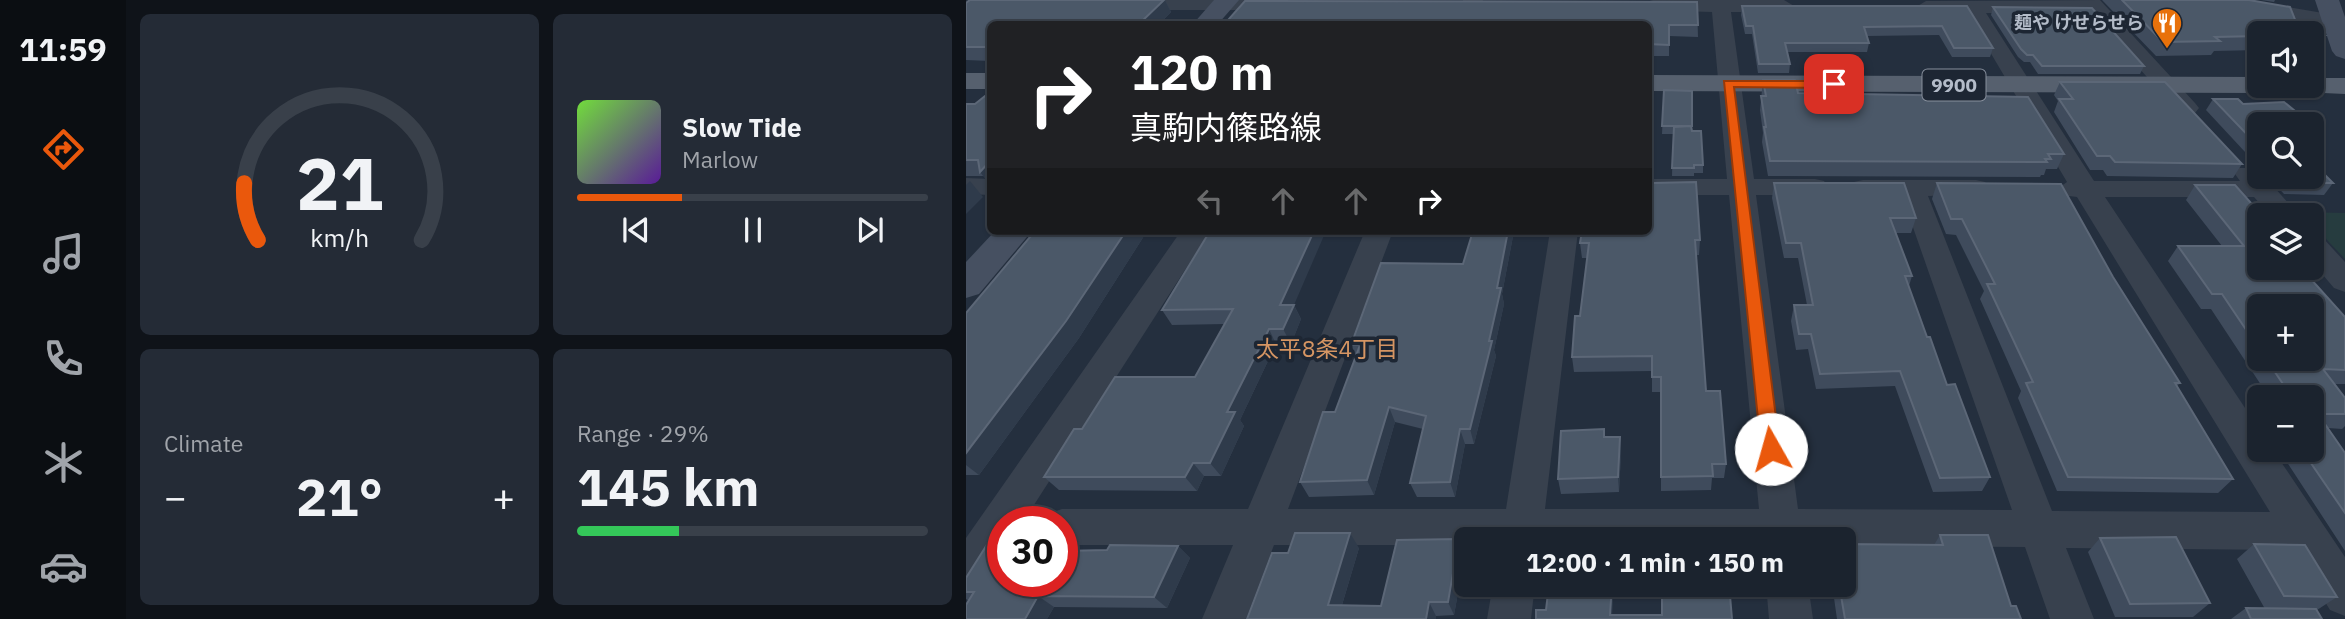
<!DOCTYPE html>
<meta charset="utf-8">
<style>
body{margin:0;font-family:"IBM Plex Sans","Noto Sans JP",sans-serif;background:#242b36;color:#f1f3f6;height:100vh;display:flex;flex-direction:column;font-size:26px;white-space:nowrap}
*{box-sizing:border-box;margin:0}
p{font-size:23px;color:#a0a4aa}
.icon{flex:none;width:38px;height:38px;fill:none;stroke:currentColor;stroke-width:2;stroke-linecap:round;stroke-linejoin:round}
.map{position:relative;flex:1;overflow:hidden}
.side{display:flex;flex-direction:column;gap:14px;padding:14px;background:#0f1319;width:840px}
.side>*{flex:none}
.banner{position:absolute;left:21px;top:21px;width:665px;height:214px;border-radius:10px;box-shadow:0 2px 5px #0004,0 0 0 2px #39404a;background:#202124;color:#fff;overflow:hidden}
.fabs{position:absolute;left:1281px;top:21px;display:grid;gap:14px}
.fabs a{display:grid;place-items:center;width:77px;height:77px;border-radius:10px;background:#1b232e;box-shadow:0 2px 5px #0004,0 0 0 2px #39404a;font-size:35px}
.speed{position:absolute;left:21px;top:506px;display:flex;gap:14px;font-size:35px;font-weight:700;text-align:center}
.speed>*{display:grid;place-content:center;width:91px;height:91px;border-radius:50%;background:#1b232e;box-shadow:0 2px 5px #0004,0 0 0 2px #39404a;line-height:1}
.speed .limit{border:10px solid #d22;background:#fff;color:#111}
.pin{position:absolute;display:grid;place-items:center;width:60px;height:60px;color:#fff;margin:-30px;border-radius:14px;box-shadow:0 4px 10px #0006}
.me{position:absolute;width:77px;margin:-38px;rotate:353deg;stroke-linejoin:round;filter:drop-shadow(0 0 5px #0008)}
.turn{display:flex;align-items:center;gap:24px;height:147px;padding:0 28px;font-size:32px}
.turn .icon{width:91px;height:91px;stroke-width:2.5}
.turn b{display:block;font-size:49px;line-height:60px}
.lanes{display:flex;align-items:center;height:66px;padding:0 28px;background:#0003;justify-content:center;gap:35px;direction:ltr}
.lanes .off{opacity:.35}
.big{font-size:52px;font-weight:800;line-height:1.1}
.side .tile{flex:1;display:flex;flex-direction:column;justify-content:center;gap:10px;min-width:0;padding:0 24px;border-radius:10px;background:#242b36}
.side .dial{align-items:center;gap:0}
.dial svg{height:182px;overflow:visible;fill:none;stroke:#39404a;stroke-width:7;stroke-linecap:round;text-anchor:middle}
.dial text{fill:#f1f3f6;stroke:none}
.song{display:flex;align-items:center;gap:21px}
.cover{width:84px;height:84px;border-radius:10px;background:linear-gradient(135deg,hsl(100 70% 55%),hsl(270 70% 35%))}
.played{height:7px;border-radius:4px;background:linear-gradient(90deg,#ea580c 30%,#39404a 30%)}
.keys{display:flex;justify-content:space-around;direction:ltr}
.heat{display:flex;justify-content:space-between;align-items:center;font-size:38px;direction:ltr}
.charge{height:10px;border-radius:5px;background:linear-gradient(90deg,#34c759 29%,#39404a 0)}
.side .tiles{flex:1;display:grid;gap:14px;grid-template-columns:repeat(2,1fr)}
.trip{position:absolute;left:488px;top:527px;width:402px;height:70px;border-radius:10px;background:#1b232e;box-shadow:0 2px 5px #0004,0 0 0 2px #39404a;font-weight:800;line-height:70px;text-align:center}
main{display:flex;flex:1;min-height:0}
.tab-bar{display:flex;flex-direction:column;width:126px;justify-content:space-around;align-items:center;background:#0b0e12;color:#a0a4aa}
.tab-bar .icon{width:49px;height:49px}
.tab-bar .active{color:#ea580c}
.tab-bar b{font-size:32px;color:#f1f3f6}
.map>svg:first-child{display:block}
</style>
<main>
<nav class="tab-bar">
<b>11:59</b>
<svg class="icon active" aria-label="directions" viewBox="0 0 24 24"><path d="M12 3l9 9-9 9-9-9zM9 14v-3h6M13 9l2 2-2 2"/></svg>
<svg class="icon" aria-label="music" viewBox="0 0 24 24"><path d="M9 18V5l10-2v13"/><circle cx="6" cy="18" r="3"/><circle cx="16" cy="16" r="3"/></svg>
<svg class="icon" aria-label="phone" viewBox="0 0 24 24"><path d="M5 4h4l2 5-3 2q2 4 5 5l2-3 5 2v4C11 20 4 13 5 4z"/></svg>
<svg class="icon" aria-label="climate" viewBox="0 0 24 24"><path d="M12 3v18M4 7l16 10M4 17L20 7"/></svg>
<svg class="icon" aria-label="car" viewBox="0 0 24 24"><path d="M5 17H2v-5l4-1 3-4h7l3 4 3 1v5h-3M9 17h6M6 11h13"/><circle cx="7" cy="17" r="2"/><circle cx="17" cy="17" r="2"/></svg>
</nav>
<section class="side">
<div class="tiles">
<div class="tile dial"><svg viewBox="0 0 100 80">
<path d="M14 69A42 42 0 1 1 86 69"/>
<path d="M14 69A42 42 0 0 1 8 44" stroke="#ea580c"/>
<text x="50" y="56" font-size="32" font-weight="700">21</text>
<text x="50" y="72" font-size="11">km/h</text>
</svg></div>
<div class="tile">
<div class="song"><i class="cover"></i><div><b>Slow Tide</b><p>Marlow</p></div></div>
<div class="played"></div>
<div class="keys"><svg class="icon" aria-label="previous" viewBox="0 0 24 24"><path d="M18 5L8 12l10 7zM5 5v14"/></svg><svg class="icon" aria-label="pause" viewBox="0 0 24 24"><path d="M8 5v14M16 5v14"/></svg><svg class="icon" aria-label="next" viewBox="0 0 24 24"><path d="M6 5l10 7-10 7zM19 5v14"/></svg></div>
</div>
<div class="tile"><p>Climate</p>
<div class="heat"><a>−</a><b class="big">21°</b><a>+</a></div>
</div>
<div class="tile"><p>Range · 29%</p><b class="big">145 km</b><div class="charge"></div></div>
</div>
</section>
<div class="map">
<svg width="1379" height="619" viewBox="0 0 1379 619">
<rect width="100%" height="100%" fill="#242f3e"/>
<!-- green -->
<path fill="#263c3f" d="M1335 212 1379 213V259L1346 224V215Z"/>
<g fill="none" stroke-linecap="round" stroke-linejoin="round">
<!-- street -->
<g fill="#38414e" fill-rule="evenodd">
<path d="M152 0H324L327 4 317 10H159L152 8 149 4Z"/>
<path d="M497 0H517L508 24H488Z"/>
<path d="M687 0H818L828 6 818 12H765L788 179H849L858 181 862 187 858 193 849 195H790L832 509 1046 510 936 196 888 194 884 188 888 182 897 180H1010L1019 182 1023 188 1019 194 962 196 1086 511 1304 512 1111 197 1095 195 1091 189 1101 182 1001 13H960L950 7 960 1 1134 0 1229 103 1233 108 1229 113H1213L1124 13H1020L1128 181H1274L1269 174 1273 168H1291L1293 177H1299L1333 215H1304L1288 197H1139L1293 429V450H1307L1379 557V616L1364 610 1327 550 1100 548 1128 619H1084L1059 547 878 546V539H500V545H308L280 619H236L267 545H96V522H78L82 514 96 509H282L399 231H427L322 509H540L584 231H612L579 509H793L763 195H682V179H761L746 12 680 10 677 6 680 2Z"/>
<path d="M1235 0H1279L1369 15 1379 21 1369 27 1245 6Z"/>
<path d="M0 178 24 179V195L0 194Z"/>
<path d="M215 231H244L57 522H37C37 552 32 581 0 593V538Z"/>
<path d="M1346 235 1356 237 1379 262V292L1368 288 1346 262Z"/>
<path d="M527 584H569L565 619H521Z"/>
<path d="M800 584H842L847 619H803Z"/>
</g>
<!-- secondary -->
<g fill="#465061" fill-rule="evenodd">
<path d="M248 0H273L252 24H227Z"/>
<path d="M1349 0H1373L1379 17V59L1370 56 1366 51Z"/>
<path d="M29 231H66L13 294 0 298V262Z"/>
</g>
<!-- primary -->
<g fill="#56606e" fill-rule="evenodd">
<rect x="0" y="73" width="24" height="16"/>
<path d="M682 75 1293 77V86H1306L1303 91 1293 93 682 91Z"/>
<path d="M1346 78H1379V94L1336 92 1332 86H1346Z"/>
</g>
</g>
<!-- wall -->
<g fill="#3f4b5c" fill-rule="evenodd">
<path d="M4 0H199L205 12 193 24H24V61L0 60V3Z"/>
<path d="M1136 0H1283L1358 35 1348 50H1346V33H1293V50L1248 51 1245 55 1190 56Z"/>
<path d="M1295 0H1309L1308 2Z"/>
<path d="M279 1 731 2 732 37 703 36V56H682V24H263L262 20Z"/>
<path d="M776 6H1001L1027 48 1024 57H986L973 35 901 36 903 43 901 52H821L824 64 823 73H792L786 34H779L775 15Z"/>
<path d="M1027 7 1178 66 1174 74H1072L1064 62H1058L1052 57 1025 15Z"/>
<path d="M797 80 832 93 1098 154 1091 169H1080L1078 175H1075L1074 177 802 176 796 142 797 133 794 110Z"/>
<path d="M1094 82 1276 164 1267 178 1141 176 1137 170H1124L1088 112 1092 101 1088 95Z"/>
<path d="M698 90 726 91V131L737 165V173H728V176H706L707 134H696Z"/>
<path d="M24 92V185L18 176H0V104H9Z"/>
<path d="M1247 99 1293 124V167L1240 110Z"/>
<path d="M1302 177H1346L1367 183 1358 195 1318 194Z"/>
<path d="M808 183 950 218 945 233H930L946 276 943 286 961 337 981 385 1024 477 1016 491 967 492 929 386 850 389 842 349 830 350 825 321 828 305H841L832 258H818L806 198Z"/>
<path d="M971 183 1147 277 1214 383 1211 386 1267 479 1252 493 1091 491 1052 398 1055 391 1014 299 1018 291 990 235 980 234 966 199Z"/>
<path d="M1229 185 1293 212 1291 215 1293 268 1379 317V384H1368L1379 398V426L1376 429 1362 428 1379 453V551L1313 450H1346V397H1298L1301 394 1245 309H1235L1202 261 1212 246H1256L1220 200ZM1293 306 1346 359H1293Z"/>
<path d="M687 200 734 240 733 255H730L740 391 760 464 758 478H746L745 490 695 491V392H686V371L608 372 606 357 614 316 621 258H616L614 243Z"/>
<path d="M69 231H194L191 235 178 236 113 338 13 475H0V313Z"/>
<path d="M507 231H548L536 294 538 304 528 350 530 356 508 444H499L489 497H451L444 483 457 429 429 422 408 495 343 497 334 482 369 412 390 356 385 345 497 264Z"/>
<path d="M328 305 335 319 325 344H310L274 420 278 426 255 476H238L231 491 93 490 78 477 116 429 229 377 259 324 206 325 196 310Z"/>
<path d="M639 437 655 453 653 492 595 494 592 479Z"/>
<path d="M974 535 1045 606 1055 619H871L866 584H878L968 545Z"/>
<path d="M1134 538 1244 603 1227 617H1149L1122 552Z"/>
<path d="M493 539 499 554 488 615 470 616V619H281L322 553 393 548 376 605 415 606Z"/>
<path d="M1288 544 1371 597 1351 610 1356 619H1265L1280 608 1299 609 1271 559Z"/>
<path d="M212 546 224 558 201 608 88 607 81 619H0L3 601 0 599V578L37 581 141 550Z"/>
</g>
<!-- shaded-wall -->
<g fill="#2f3b4b">
<path d="M198 0H199L205 12 193 24H173Z"/>
<path d="M24 161V185L14 172Z"/>
<path d="M4 181 17 197 0 214V185Z"/>
<path d="M160 231H175L178 236 113 338 13 475 0 465V453Z"/>
<path d="M348 231H360L328 305 335 319 325 344 317 329 314 305Z"/>
<path d="M542 231H548L536 294 538 304 528 350 530 356 508 444 504 429 523 341 531 288Z"/>
<path d="M303 329 310 344 274 420 278 426 255 476 244 463 261 412Z"/>
<path d="M423 407 429 422 408 495 401 480Z"/>
<path d="M494 429 499 444 489 497 484 482Z"/>
<path d="M654 437 655 453 653 492 652 477Z"/>
<path d="M227 463 238 476 231 491 219 477Z"/>
<path d="M384 533 393 548 372 618 362 605Z"/>
<path d="M493 539 499 554 488 615 482 602Z"/>
<path d="M212 546 224 558 201 608 188 597Z"/>
<path d="M646 584H648L646 619 644 615Z"/>
<path d="M72 596 88 607 81 619H59Z"/>
<path d="M463 602 470 616V619H460Z"/>
</g>
<!-- building -->
<g fill="#4b5868" stroke="#5c6777" stroke-width="2">
<path d="M4 0H198L173 24H24V47H0V3Z"/>
<path d="M1156 0H1283L1324 7 1330 22 1358 35 1346 36V33H1293V36L1249 37 1254 41 1197 42Z"/>
<path d="M279 1 731 2 732 25H703V45L682 44V24H287L290 21 262 20Z"/>
<path d="M776 6H1001L1027 48H988L976 26 898 27 903 43H819L824 64H793L787 26H780Z"/>
<path d="M1027 7 1126 8 1178 66H1076L1067 55H1061L1055 49Z"/>
<path d="M797 80H829L832 93 1062 97 1098 154H1082L1085 159H1079L1081 162 804 161 798 127H800L795 96H800Z"/>
<path d="M1094 82H1199L1276 164 1149 162 1144 156H1131L1093 99H1107Z"/>
<path d="M698 90 726 91V126H696Z"/>
<path d="M24 92V161L14 172 12 160H0V104H9Z"/>
<path d="M1247 99H1272L1277 104 1318 102 1345 124H1293V147Z"/>
<path d="M725 126 726 131H735L737 165H728V168H706L708 127Z"/>
<path d="M1346 162 1367 183H1327L1321 177H1346Z"/>
<path d="M730 182 734 240H729L740 391H754L760 464H746L747 476 695 477V377H686V356L606 357 609 316H614L623 243H614L616 231H682V200H687V183Z"/>
<path d="M808 183H938L950 218H924L946 276H939L961 337H964L981 385 989 384 1024 477 974 478 934 371 854 374 845 334H833L828 305H847L835 243H820Z"/>
<path d="M971 183 1095 184 1147 277 1214 383H1209L1267 479 1102 477 1060 383 1067 382 1021 284H1029L996 219H985Z"/>
<path d="M1229 185H1269L1293 212H1289L1293 218V268H1335L1379 317V370L1357 369 1379 398V414H1352L1379 453V513L1336 450H1346V397H1319L1310 384H1317L1300 359H1346V306H1293V349L1256 294H1246L1212 246H1278Z"/>
<path d="M69 231H160L100 321 0 453V313Z"/>
<path d="M244 231H348L314 305H328L317 329H303L261 412H269L244 463H227L219 477H78L108 429H116L149 377H229L267 309 196 310Z"/>
<path d="M507 231H542L531 288H535L523 341H526L504 429H494L484 482 444 483 460 416 423 407 401 480 334 482 357 412H369L394 345H385L415 263 497 264Z"/>
<path d="M638 429V437H654L652 477 592 479 595 431Z"/>
<path d="M329 533H384L362 605 415 606 431 540 493 539 482 602H463L460 619H281L306 553H322Z"/>
<path d="M974 535H1022L1045 606H1050L1055 619H879L873 584H878V544L977 545Z"/>
<path d="M588 537 648 538V539H588Z"/>
<path d="M1210 537 1244 603 1164 604 1134 538Z"/>
<path d="M22 543H37V581H96V551L141 550 144 545 212 546 188 597 72 596 59 619H0V605L8 592H0V578Z"/>
<path d="M1288 544 1339 545 1371 597 1318 596Z"/>
<path d="M583 584H646L644 615H696V584H763L766 619H570V610H580Z"/>
<path d="M1280 608 1350 609 1356 619H1285Z"/>
</g>
<!-- route -->
<path fill="#ea580c" stroke="#983908" stroke-width="2" d="M758 81H868L874 84 868 88 768 87 814 449 811 454H798L795 449Z"/>
<!-- icons -->
<defs>
<g id="restaurant-pin" transform="scale(1.575)"><path d="M0 17L-7.5 6A9.5 9.5 0 1 1 7.5 6Z" fill="#e8710a" stroke="#1d2633"/><path d="M-5-6h1v4h1v-4h1v4h1v-4h1v5L-1.5 .5V6h-2V.5L-5-1ZM5-6V6H3V1.5H1.5Q1.5-4 5-6Z" fill="#fff"/></g>
</defs>
<g fill-rule="evenodd">
<use href="#restaurant-pin" x="1201" y="23"/>
</g>
<g text-anchor="middle" stroke-width="7" stroke-linejoin="round" paint-order="stroke">
<!-- far-poi labels -->
<g font-size="18" font-weight="bold" fill="#b4bcc9" stroke="#1d2633" text-anchor="end">
<text x="1178" y="29">麺や けせらせら</text>
</g>
<!-- shield labels -->
<rect fill="#1d2633" stroke="#878f9c" stroke-width="2" x="956.5" y="69.5" width="63" height="31" rx="5"/>
<g font-size="19" font-weight="bold" fill="#b4bcc9">
<text x="988" y="92">9900</text>
</g>
<!-- neighbourhood labels -->
<g font-size="23" fill="#d59563" stroke="#1d2633">
<text x="361" y="357">太平8条4丁目</text>
</g>
</g>
</svg>
<div class="fabs">
<a><svg class="icon" aria-label="sound" viewBox="0 0 24 24"><path d="M4 9h4l5-4v14l-5-4H4zM17 9q2 3 0 6"/></svg></a>
<a><svg class="icon" aria-label="search" viewBox="0 0 24 24"><circle cx="10" cy="10" r="6"/><path d="M15 15l6 6"/></svg></a>
<a><svg class="icon" aria-label="layers" viewBox="0 0 24 24"><path d="M12 4l9 5-9 5-9-5zM3 14l9 5 9-5"/></svg></a>
<a>+</a>
<a>−</a>
</div>
<div class="speed"><div class="limit">30</div></div>
<div class="pin" style="left:868px;top:84px;background:#d93025"><svg class="icon" aria-label="arrive" viewBox="0 0 24 24"><path d="M6 21V4h12l-3 4 3 4H6"/></svg></div>
<svg class="me" style="left:805px;top:449px" viewBox="-20 -20 40 40"><circle r="19" fill="#fff"/><path d="M0-13L10 11 0 6-10 11z" fill="#ea580c"/></svg>
<div class="trip">12:00 · 1 min · 150 m</div>
<div class="banner">
<div class="turn"><svg class="icon" aria-label="right" viewBox="0 0 24 24"><path d="M7 20v-9h11M14 6l5 5-5 5"/></svg><div><b>120 m</b>真駒内篠路線</div></div>
<div class="lanes"><svg class="icon off" aria-label="left" viewBox="0 0 24 24"><path d="M17 20v-9H6M10 6l-5 5 5 5"/></svg><svg class="icon off" aria-label="ahead" viewBox="0 0 24 24"><path d="M12 20V5M6 11l6-6 6 6"/></svg><svg class="icon off" aria-label="ahead" viewBox="0 0 24 24"><path d="M12 20V5M6 11l6-6 6 6"/></svg><svg class="icon" aria-label="right" viewBox="0 0 24 24"><path d="M7 20v-9h11M14 6l5 5-5 5"/></svg></div>
</div>
</div>
</main>
